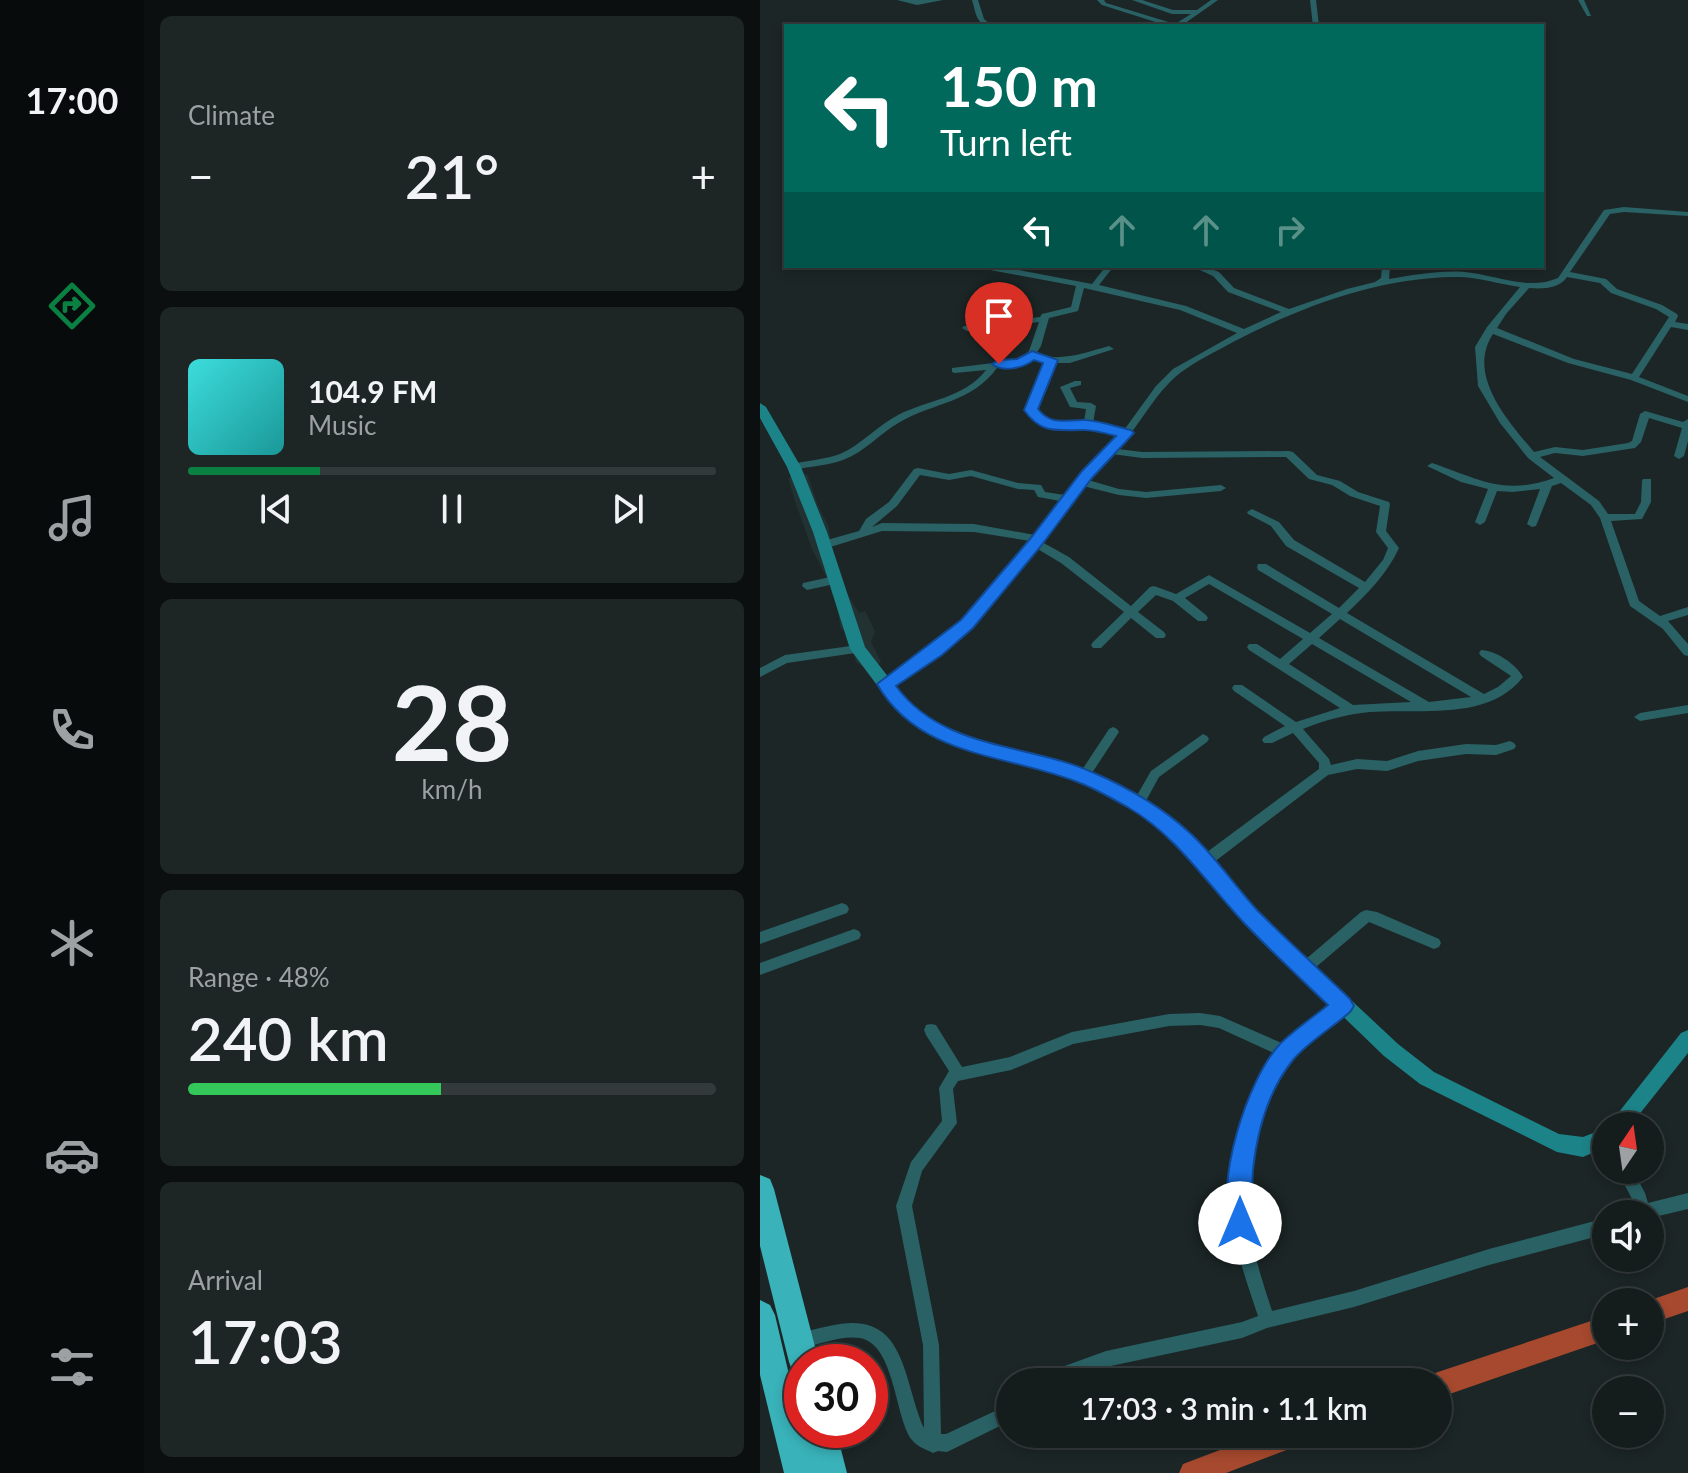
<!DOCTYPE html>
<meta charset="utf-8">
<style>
body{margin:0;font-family:Lato,sans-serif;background:#1e2525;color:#f1f3f6;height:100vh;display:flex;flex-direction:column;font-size:30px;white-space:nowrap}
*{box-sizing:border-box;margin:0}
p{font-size:26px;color:#9da1a3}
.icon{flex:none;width:44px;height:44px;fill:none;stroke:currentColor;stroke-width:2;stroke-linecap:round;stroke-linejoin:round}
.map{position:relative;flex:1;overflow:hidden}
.panel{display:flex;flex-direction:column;gap:16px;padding:16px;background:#0c0f0f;width:616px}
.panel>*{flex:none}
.banner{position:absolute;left:24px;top:24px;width:760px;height:244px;border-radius:0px;box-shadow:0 4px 12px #0003,0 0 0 2px #343a3b;background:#00695c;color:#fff;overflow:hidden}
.needle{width:52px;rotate:13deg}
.controls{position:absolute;left:832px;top:1112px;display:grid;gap:16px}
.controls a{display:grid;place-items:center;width:72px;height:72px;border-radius:50%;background:#151c1c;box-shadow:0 4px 12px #0003,0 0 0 2px #343a3b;font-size:40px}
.speed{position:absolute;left:24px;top:1344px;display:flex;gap:16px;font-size:40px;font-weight:700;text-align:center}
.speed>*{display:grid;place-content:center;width:104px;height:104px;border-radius:50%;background:#151c1c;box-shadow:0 4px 12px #0003,0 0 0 2px #343a3b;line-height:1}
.speed .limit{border:12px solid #d22;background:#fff;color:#111}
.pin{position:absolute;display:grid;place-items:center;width:68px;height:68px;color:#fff;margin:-82px -34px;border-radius:50% 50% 50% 0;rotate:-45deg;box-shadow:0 0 8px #0007}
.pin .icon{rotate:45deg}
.me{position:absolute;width:88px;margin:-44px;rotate:0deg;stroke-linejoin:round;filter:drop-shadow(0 0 6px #0008)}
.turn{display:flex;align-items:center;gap:28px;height:168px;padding:0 24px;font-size:36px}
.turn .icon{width:104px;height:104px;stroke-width:2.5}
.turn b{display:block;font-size:56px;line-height:68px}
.lanes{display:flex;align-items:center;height:76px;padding:0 24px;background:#0003;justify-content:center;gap:40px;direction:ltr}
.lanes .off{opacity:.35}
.big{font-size:60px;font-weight:600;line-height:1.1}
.panel .card{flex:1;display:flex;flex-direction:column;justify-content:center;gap:12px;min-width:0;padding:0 28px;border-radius:12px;background:#1e2525}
.panel .dial{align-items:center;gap:0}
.dial b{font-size:104px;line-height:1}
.song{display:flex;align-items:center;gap:24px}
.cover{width:96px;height:96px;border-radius:12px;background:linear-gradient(135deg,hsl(180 70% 55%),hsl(180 70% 35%))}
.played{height:8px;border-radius:4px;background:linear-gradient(90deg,#0b8043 25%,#343a3b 25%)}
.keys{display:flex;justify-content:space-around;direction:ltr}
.heat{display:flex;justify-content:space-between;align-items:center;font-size:44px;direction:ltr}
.charge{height:12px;border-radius:6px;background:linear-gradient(90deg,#34c759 48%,#343a3b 0)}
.trip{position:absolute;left:236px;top:1368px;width:456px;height:80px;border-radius:40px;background:#151c1c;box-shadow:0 4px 12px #0003,0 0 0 2px #343a3b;font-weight:600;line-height:80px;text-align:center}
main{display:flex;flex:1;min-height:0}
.tab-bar{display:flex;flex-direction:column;width:144px;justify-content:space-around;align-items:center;background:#080b0b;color:#9da1a3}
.tab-bar .icon{width:56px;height:56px}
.tab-bar .on{color:#0b8043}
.tab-bar b{font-size:36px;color:#f1f3f6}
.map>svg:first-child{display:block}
</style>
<main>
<nav class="tab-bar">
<b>17:00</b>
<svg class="icon on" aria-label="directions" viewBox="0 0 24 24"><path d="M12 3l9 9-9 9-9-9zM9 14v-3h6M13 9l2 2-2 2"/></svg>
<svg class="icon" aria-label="music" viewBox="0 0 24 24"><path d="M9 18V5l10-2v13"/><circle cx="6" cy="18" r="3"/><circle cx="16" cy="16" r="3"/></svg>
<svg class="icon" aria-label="phone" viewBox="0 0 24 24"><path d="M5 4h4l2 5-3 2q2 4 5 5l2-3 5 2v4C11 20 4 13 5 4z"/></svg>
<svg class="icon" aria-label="climate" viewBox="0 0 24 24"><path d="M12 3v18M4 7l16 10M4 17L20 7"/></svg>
<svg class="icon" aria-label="car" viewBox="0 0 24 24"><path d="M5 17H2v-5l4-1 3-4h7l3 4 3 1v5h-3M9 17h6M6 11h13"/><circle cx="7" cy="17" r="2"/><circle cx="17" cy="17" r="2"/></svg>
<svg class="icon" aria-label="filters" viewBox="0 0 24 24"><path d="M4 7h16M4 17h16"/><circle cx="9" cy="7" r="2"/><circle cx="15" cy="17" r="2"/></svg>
</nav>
<section class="panel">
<div class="card"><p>Climate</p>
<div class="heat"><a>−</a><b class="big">21°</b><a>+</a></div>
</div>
<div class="card">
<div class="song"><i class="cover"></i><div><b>104.9 FM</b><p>Music</p></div></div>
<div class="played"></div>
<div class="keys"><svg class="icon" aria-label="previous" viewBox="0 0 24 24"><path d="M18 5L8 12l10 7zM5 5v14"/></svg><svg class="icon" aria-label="pause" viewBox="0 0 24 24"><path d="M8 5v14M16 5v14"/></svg><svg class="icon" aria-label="next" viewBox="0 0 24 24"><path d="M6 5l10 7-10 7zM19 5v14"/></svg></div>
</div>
<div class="card dial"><b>28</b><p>km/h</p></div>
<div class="card"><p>Range · 48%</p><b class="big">240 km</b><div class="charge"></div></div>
<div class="card"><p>Arrival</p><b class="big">17:03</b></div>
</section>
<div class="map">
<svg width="928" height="1473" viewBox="0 0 928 1473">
<rect width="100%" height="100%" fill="#1c2626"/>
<!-- built -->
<path fill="#223233" d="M47 474 59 508 69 527 71 545 86 592 99 613 105 611 115 631 111 642 121 662 109 671 96 662 88 632 81 629 74 592 52 549 35 501 28 478Z"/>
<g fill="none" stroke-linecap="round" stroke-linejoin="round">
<!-- river -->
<g fill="#a6492e" fill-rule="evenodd">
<path d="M928 1287V1311L890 1324V1302H885Z"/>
<path d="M846 1316V1340L678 1398V1382H667L669 1376 678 1372Z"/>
<path d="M502 1434H549L545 1443 466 1473H419L423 1464Z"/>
</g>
<!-- street -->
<g fill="#296165" fill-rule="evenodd">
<path d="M137 0H183L157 5Z"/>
<path d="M212 0H218L224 19 232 26C216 26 216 13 212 0Z"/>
<path d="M337 0H344L346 3 415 24 431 14H412L372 0H382L413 10H437L451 0H458L421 26H408L342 5Z"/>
<path d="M550 0H556L559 26H553Z"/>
<path d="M818 0H824L831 16H827Z"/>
<path d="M864 207 928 212V216L864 212 850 214 810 272 846 279 857 289 902 305 917 314 918 316 915 322 928 324V330L911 327 879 377 928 396V402L871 380 808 363 733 334C706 375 748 421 774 452L795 447 823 450 868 443 872 441 880 414 885 411 923 422 928 419V441L924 456 919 459 914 456 922 428 889 418 881 442 875 448 823 456 795 453 780 457 839 501 848 514H875L881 502 882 481 883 479H891V502L882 519 851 521 879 601 900 616 928 607V615L908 621 928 644V656L924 655 903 629 870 606 840 518 831 505 801 483 792 486 776 526 772 527 767 524 780 489 753 492 737 491 725 522 720 525 715 522 728 489 701 482 667 466 672 463C719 479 743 496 794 478L768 458 740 423 718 386 715 347 727 327 760 287C738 284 716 276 694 277 616 278 541 307 473 342 455 352 436 361 420 373 394 394 380 425 358 449L382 452 529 451 533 452 557 475 580 481 598 492 629 502 630 504 626 531 639 548C627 574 608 593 587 613L724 694 738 687 751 676 721 656 719 653 721 650C735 650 756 664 763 677 728 722 659 708 610 712 587 714 565 720 543 729L569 759 571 765 597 759 627 761 658 751 706 744 736 745 750 741 754 743 756 746 754 749 736 755 706 754 658 761 627 771 597 769 568 775 449 866 444 867 439 866 438 862 439 858 559 769V763L533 733 512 743H504L502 740 504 737 525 726 474 691 472 688 474 685H482L536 722 580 708 489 650 487 647 489 644H497L520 659 543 639 449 584 425 598 446 615 448 618 446 621H438L413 601 396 595 378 612 404 632 406 635 404 638H396L371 618 341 648H333L331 645 333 642 364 612 301 563 276 548 244 590 213 626 183 651 130 687H122L120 684 122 681C149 663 178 645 203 622 228 598 249 569 270 541L214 532 122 531 64 549 59 545 60 542 99 531 106 519 129 502 154 469 158 468 189 474 211 470 258 483 281 485 285 492 305 495 360 435 321 427 298 430 272 420 266 410 287 363 272 359 258 366 237 368C211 403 175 402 140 422 120 433 105 452 83 460 67 466 50 466 34 470L30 469V465C46 460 64 460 80 454 101 445 117 426 138 415 167 400 205 398 226 370L195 373 192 372V368L259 360 269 351 279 322 207 331 202 328 204 326 280 317 282 314 311 307 316 286 225 269 221 266H237L332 284 346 266H354L339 285 426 306 484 329 521 312 468 292 453 276 431 266H443L459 272 474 288 529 309 587 289 615 282 621 278 622 266H630L629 279C654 275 680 270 705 272 736 275 768 291 798 278L844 210ZM807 277 840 283 851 293 896 309 909 317 872 374 814 359 737 328 746 314 769 288C782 289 799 289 807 277ZM324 288 420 310 477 333 413 369 396 386 364 430 333 423 336 406 331 403 317 402 310 388 321 385V381H315L300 387 310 407 326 409 324 422 299 424 279 416 276 410 296 363H310L354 349 349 346C324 353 301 362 276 354L281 346 289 318 318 311ZM352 454 382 458 526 457 549 479 572 485 590 496 620 506 616 532 628 548 623 560 605 582 534 540 519 522 492 509 487 512 488 514 511 526 526 546 599 588 579 608 506 564H498L497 567 498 570 572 614 550 633 449 575 416 594 394 586 390 587 371 606 309 557 282 542 323 486 359 495 386 498 461 491 466 488 461 485 386 492 359 489 328 480ZM160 475 189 480 211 476 258 489 274 490 278 497 300 501 275 535 214 524 122 523 112 527 137 506ZM580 619 711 697 669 702 559 638ZM552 644 651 702 593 705 529 664Z"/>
<path d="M75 576 79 577 80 580 79 583 47 590 42 586 43 583Z"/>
<path d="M98 645 102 646 104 649 102 652 27 663 0 677V668L25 655Z"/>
<path d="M928 705V713L880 721 874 717 880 713Z"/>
<path d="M353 727 357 729 359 732 357 735 328 779H320L318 776 320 773 349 729Z"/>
<path d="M443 734 447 736 449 739 447 742 399 777 382 808H374L372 804 391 771Z"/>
<path d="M82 903 87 905 89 909 87 913 0 944V932Z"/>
<path d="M606 910 617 912 679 939 681 943 679 947 674 949 609 922 549 973 544 975 539 973 537 969 539 965 601 912Z"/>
<path d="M94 929 99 931 101 935 99 939 0 975V963Z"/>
<path d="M583 1000 588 1002 590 1006 588 1010C569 1026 546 1039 530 1057 492 1102 480 1170 489 1227 494 1256 503 1283 512 1311L594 1291 729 1249 846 1218V1234L729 1265 594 1307 507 1328 482 1338 346 1367 306 1382H275L277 1376 346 1351 482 1322 498 1316C488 1286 477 1256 473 1225 465 1167 479 1101 516 1054L459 1028 440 1025 409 1026 313 1044 251 1070 198 1081 193 1089 197 1123 162 1171 152 1206 179 1345 181 1434H186L250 1404V1421L187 1452 178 1451 173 1453C165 1449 158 1447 152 1440 135 1419 135 1344 100 1338 81 1335 58 1345 39 1349L33 1347 31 1341 33 1335C44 1331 57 1329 69 1326 147 1307 142 1379 164 1428L163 1345 136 1206 151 1162 182 1121 179 1088 189 1071 166 1035 164 1030 166 1025 171 1024 176 1025 202 1067 250 1057 312 1032 409 1014 440 1013 460 1016 524 1044 578 1002Z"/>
<path d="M857 1170H873L885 1193 888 1203 928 1193V1209L890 1218V1214H872V1199Z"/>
</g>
<!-- secondary -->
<g fill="#1c8389" fill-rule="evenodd">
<path d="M0 403 6 407 41 467 67 532 105 647 143 696 162 713 204 737 330 771 384 799 429 834 497 912 638 1044 674 1072 799 1134 823 1137 846 1128V1147L823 1157 797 1152 660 1084 624 1056 485 922 417 844 372 809 319 781 193 746 150 721 131 704 90 649 53 532 27 467 0 418Z"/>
<path d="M928 1030V1053L870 1126H848L921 1033Z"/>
</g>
<!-- highway -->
<g fill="#39b2b9" fill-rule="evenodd">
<path d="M0 1175 10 1179 14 1189 59 1362H42V1376L33 1373 29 1362 0 1246Z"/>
<path d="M0 1300 10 1305 15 1315 42 1430H76L87 1473H24L0 1375Z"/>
</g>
</g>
<!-- route -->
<path fill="#1a73e8" stroke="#114b97" stroke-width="2" d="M272 351 298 360 278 409C292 427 307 419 326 420 341 421 357 427 371 430L374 433 332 478 281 546 213 628 182 655 136 686C183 750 266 743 332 772 367 787 402 807 430 833 455 856 475 886 498 911 528 941 560 970 590 999L594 1006 590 1012C572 1028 548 1042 533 1060 508 1091 497 1132 493 1170 491 1190 496 1213 489 1232L480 1235 472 1232C453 1187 487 1079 520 1044 534 1030 552 1018 568 1005 540 978 512 952 485 924 447 884 417 836 369 808 353 799 336 789 320 783 249 754 160 759 117 684L201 620 270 539 322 471 356 436C345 433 333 430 323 430 295 430 281 434 264 410L283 363 274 360C263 368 243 373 232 364L239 360 257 359Z"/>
</svg>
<div class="controls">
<a><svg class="needle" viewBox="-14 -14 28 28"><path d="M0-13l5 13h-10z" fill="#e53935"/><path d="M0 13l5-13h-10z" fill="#9da1a3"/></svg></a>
<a><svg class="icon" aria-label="sound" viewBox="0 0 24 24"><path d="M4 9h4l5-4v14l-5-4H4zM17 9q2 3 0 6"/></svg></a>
<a>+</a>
<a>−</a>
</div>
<div class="speed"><div class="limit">30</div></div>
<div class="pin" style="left:239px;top:364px;background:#d93025"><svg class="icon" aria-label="arrive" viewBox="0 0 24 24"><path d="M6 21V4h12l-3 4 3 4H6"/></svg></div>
<svg class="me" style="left:480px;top:1223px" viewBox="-20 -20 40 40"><circle r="19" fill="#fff"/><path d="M0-13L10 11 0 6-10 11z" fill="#1a73e8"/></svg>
<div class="trip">17:03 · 3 min · 1.1 km</div>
<div class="banner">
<div class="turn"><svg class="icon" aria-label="left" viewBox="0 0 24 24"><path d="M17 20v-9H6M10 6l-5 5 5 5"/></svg><div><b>150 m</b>Turn left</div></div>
<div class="lanes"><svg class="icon" aria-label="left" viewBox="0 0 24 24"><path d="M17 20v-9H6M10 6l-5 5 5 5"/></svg><svg class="icon off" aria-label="ahead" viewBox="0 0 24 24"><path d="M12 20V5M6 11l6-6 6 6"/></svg><svg class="icon off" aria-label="ahead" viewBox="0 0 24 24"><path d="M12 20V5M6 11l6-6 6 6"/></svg><svg class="icon off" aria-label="right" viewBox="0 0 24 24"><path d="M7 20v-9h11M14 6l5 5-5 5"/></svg></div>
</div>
</div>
</main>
